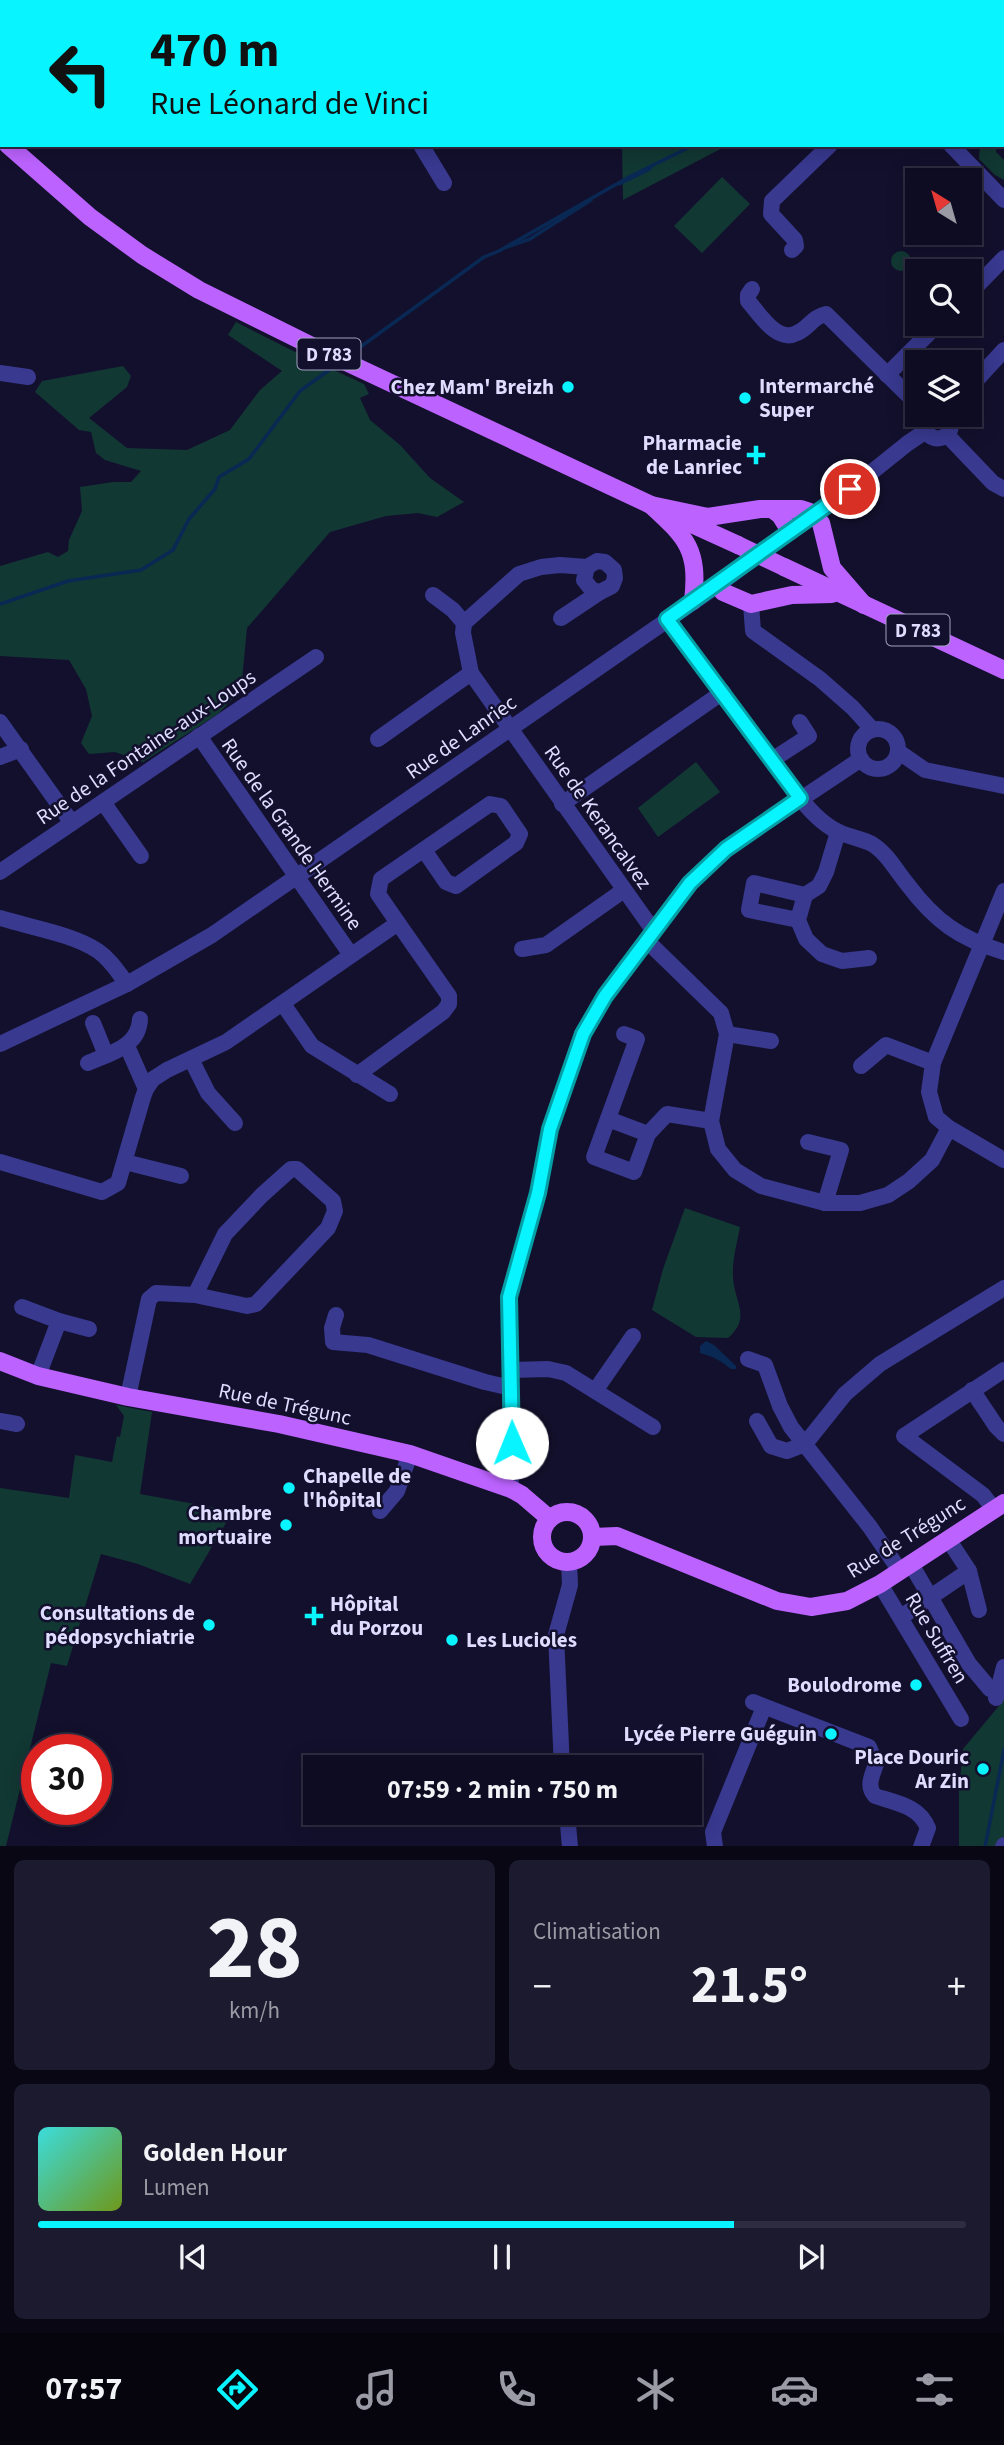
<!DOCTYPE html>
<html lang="fr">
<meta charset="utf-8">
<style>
body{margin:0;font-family:"Source Sans 3",sans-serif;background:#1c1a2f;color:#f1f3f6;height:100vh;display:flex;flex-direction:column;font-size:26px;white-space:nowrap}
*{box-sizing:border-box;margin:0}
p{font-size:23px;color:#9b9ba5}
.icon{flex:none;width:38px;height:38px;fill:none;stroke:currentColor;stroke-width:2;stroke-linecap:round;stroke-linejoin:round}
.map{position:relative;height:1846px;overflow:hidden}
.side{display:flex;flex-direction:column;gap:14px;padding:14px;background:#080713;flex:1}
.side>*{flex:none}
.banner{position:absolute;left:0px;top:0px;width:1004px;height:147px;box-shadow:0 4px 18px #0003,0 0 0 2px #2e2c40;background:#08f4ff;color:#111;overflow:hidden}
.needle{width:46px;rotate:323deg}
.buttons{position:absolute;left:905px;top:168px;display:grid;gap:14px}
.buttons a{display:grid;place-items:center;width:77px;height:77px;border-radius:0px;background:#0e0c22;box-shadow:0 4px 18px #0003,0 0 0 2px #2e2c40;font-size:35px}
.speed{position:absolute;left:21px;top:1734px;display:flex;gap:14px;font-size:35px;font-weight:700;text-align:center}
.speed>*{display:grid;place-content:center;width:91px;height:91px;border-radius:50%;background:#0e0c22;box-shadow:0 4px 18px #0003,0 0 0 2px #2e2c40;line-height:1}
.speed .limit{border:10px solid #d22;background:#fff;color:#111}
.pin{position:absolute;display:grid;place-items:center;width:60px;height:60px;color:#fff;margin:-30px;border:4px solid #fff;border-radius:50%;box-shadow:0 2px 7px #0007}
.me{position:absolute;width:77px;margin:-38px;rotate:359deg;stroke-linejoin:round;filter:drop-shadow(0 0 5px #0008)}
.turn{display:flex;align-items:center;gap:24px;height:147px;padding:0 35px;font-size:32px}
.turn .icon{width:91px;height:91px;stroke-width:2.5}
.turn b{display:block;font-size:49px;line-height:60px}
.big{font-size:52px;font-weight:700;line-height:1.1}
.side .widget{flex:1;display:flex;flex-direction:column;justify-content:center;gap:10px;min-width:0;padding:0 24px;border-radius:10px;background:#1c1a2f}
.side .dial{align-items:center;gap:0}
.dial b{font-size:91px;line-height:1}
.song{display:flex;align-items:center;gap:21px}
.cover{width:84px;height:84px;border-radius:10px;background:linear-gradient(135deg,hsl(180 70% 55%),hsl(80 70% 35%))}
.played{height:7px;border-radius:4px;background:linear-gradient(90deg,#08f4ff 75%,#2e2c40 75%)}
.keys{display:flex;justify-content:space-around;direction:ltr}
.heat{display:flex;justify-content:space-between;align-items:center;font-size:38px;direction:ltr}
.side .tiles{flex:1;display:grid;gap:14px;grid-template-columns:1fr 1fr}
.widget:last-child{grid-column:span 2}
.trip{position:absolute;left:303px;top:1755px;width:399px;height:70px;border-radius:0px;background:#0e0c22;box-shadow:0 4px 18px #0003,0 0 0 2px #2e2c40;font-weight:700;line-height:70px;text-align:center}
.dock{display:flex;height:112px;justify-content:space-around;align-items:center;background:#06050e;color:#9b9ba5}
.dock .icon{width:49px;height:49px}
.dock .on{color:#08f4ff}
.dock b{font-size:32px;color:#f1f3f6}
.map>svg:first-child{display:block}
</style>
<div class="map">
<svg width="1004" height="1847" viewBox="0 0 1004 1847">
<rect width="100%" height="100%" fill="#13102d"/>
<!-- green -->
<g fill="#123834">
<path d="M529 0H719L720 2H529Z"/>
<path d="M622 145H728L623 200Z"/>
<path d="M980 145H997L996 152 1004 160V180L995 175 979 159Z"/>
<path d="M722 177 750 204 702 253 674 226Z"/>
<circle cx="901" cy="261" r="10"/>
<path d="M236 322 301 355 364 384 369 394 360 398 370 420 400 445 430 478 464 502 437 517 418 513 386 516 330 532 247 628 241 690 218 714 143 762 115 752 89 754 81 743 92 716 86 689 69 660 0 656V566L48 552 58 557 68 551 69 540 82 511 80 487 113 482H131L141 471 105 460 96 453 91 432 79 430 35 392 42 381 123 366 131 376 127 387 89 418 127 448 187 450 230 430 260 390 282 371 228 335Z"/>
<path d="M696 762 720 792 658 837 638 808Z"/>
<path d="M685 1208 740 1227C737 1243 732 1261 733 1277 734 1302 752 1317 728 1338L696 1337 652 1310 663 1269Z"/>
<path d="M116 1405 152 1412 140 1494 233 1511 190 1584 138 1564 101 1554 67 1666 51 1663 6 1846H0V1488L69 1498 75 1455 112 1462 117 1436 120 1437 124 1416Z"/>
<path d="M1004 1685V1836L998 1846 959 1847V1790L963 1749 1003 1701Z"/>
</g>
<!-- water -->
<path fill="#092853" d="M706 1341 714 1345 736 1366V1369H731C721 1361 713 1356 700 1353V1346Z"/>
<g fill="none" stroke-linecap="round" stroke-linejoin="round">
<!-- stream -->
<g stroke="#092853" stroke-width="3.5">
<path d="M1003 16 1004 15"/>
<path d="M619 184 650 169"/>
<path d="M507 247 530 239 591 200"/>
<path d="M348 356 484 257 499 251 629 177 694 145"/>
<path d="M0 604 68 581 141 570 173 550 189 519 215 489 219 477 249 459 300 391 336 365"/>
<path d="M985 1847 1004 1750"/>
</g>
<!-- minor -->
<g stroke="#38398f" stroke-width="16">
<path d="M223 0 226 2"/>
<path d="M77 2 79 0"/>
<path d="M421 145 444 183"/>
<path d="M951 145 1004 200"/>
<path d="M792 250 796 246 795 240 771 214 772 201 830 145"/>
<path d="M752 289 748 295V301C759 313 777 344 797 333 809 328 812 317 826 314L917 404"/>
<path d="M970 293 1004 258"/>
<path d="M0 373 28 377"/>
<path d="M887 375 938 324"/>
<path d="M970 387 1004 350"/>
<path d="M931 415 925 422C924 436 936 443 947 435 953 428 952 420 944 415"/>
<path d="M947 435 993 483 1004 489"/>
<path d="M433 595 453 610 464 623 463 633 471 673 653 930"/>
<path d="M751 604 753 631 820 679 853 708 872 729"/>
<path d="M561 618 600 592"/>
<path d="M667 619 800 798C811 812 824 826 841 833 850 837 863 839 872 844 887 853 897 872 908 885 935 921 960 939 1004 952"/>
<path d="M464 623 519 574 541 567 560 565 587 567 597 561 605 562 614 570 615 578 612 586 600 592 592 590 584 580 587 567"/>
<path d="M0 722 72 823"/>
<circle cx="878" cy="749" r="20"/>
<path d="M199 736 351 955"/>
<path d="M378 739 471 673"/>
<path d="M899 752 925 770 1004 786"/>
<path d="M0 757 21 749"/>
<path d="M772 760 809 736 800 722"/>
<path d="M103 802 141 856"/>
<path d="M562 804 723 692"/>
<path d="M838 832 826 872 819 886 805 895 798 920 806 939 822 954 842 961 869 958"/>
<path d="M0 872 316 657"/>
<path d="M1004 891 933 1063 929 1092 936 1117 949 1128 1004 1160"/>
<path d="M0 918C29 927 73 934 98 951 110 959 118 972 127 984"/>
<path d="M798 920 749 910 754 883 805 895"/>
<path d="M646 940 721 1013 727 1034 711 1121 718 1149 735 1170 761 1186 825 1203H860L888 1195 909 1181 932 1160 949 1128"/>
<path d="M522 949 546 945 624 890"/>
<path d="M283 1004 312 1046 390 1094"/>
<path d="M93 1023 106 1055"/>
<path d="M624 1034 637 1039 594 1157 634 1172 648 1134 667 1114 711 1121"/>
<path d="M727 1034 771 1041"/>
<path d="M0 1044 127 984 212 935 718 585 790 531 837 500 908 443 926 431"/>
<path d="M127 1046 146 1089"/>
<path d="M191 1059 208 1093 235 1123"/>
<path d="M88 1063C110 1053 139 1047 140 1019"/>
<path d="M861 1066 886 1045 933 1063"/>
<path d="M357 1075 443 1012 449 1004V996L398 923"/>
<path d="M608 1119 648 1134"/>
<path d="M808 1142 841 1150 825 1203"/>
<path d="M0 1162 102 1192 118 1183 143 1097 146 1089 153 1079 167 1070 226 1042 398 923 378 894 381 879 490 804 501 806 520 834 516 843 456 886 446 882 424 850"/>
<path d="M125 1162 181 1176"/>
<path d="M22 1307 59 1321 38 1376"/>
<path d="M336 1315 332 1328 333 1342 368 1345 485 1382 511 1388"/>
<path d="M59 1321 89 1329"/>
<path d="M748 1359 765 1365 780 1406 791 1427 870 1527 900 1571"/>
<path d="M511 1370 548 1369 566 1373 653 1427"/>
<path d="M972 1390 996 1426 1004 1434"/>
<path d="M595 1391 633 1336"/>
<path d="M128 1397 149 1299 156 1293 195 1295 247 1306 256 1304 328 1228 335 1211 333 1201 297 1169H291L262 1195 225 1234 195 1295"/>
<path d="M0 1421 17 1424"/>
<path d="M757 1421 771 1446 787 1451 805 1444 845 1394 880 1364 1004 1288"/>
<path d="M511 1489 509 1297 538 1193 550 1129 582 1034 605 996 690 883 726 849 861 759"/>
<path d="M993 1508 983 1495 904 1436 1004 1370"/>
<path d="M380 1511 397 1491 410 1454"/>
<path d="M948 1539 969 1571 979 1610"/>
<path d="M911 1564 969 1664 990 1689"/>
<path d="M880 1584 961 1719"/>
<path d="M901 1617 969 1571"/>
<path d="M996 1698 1004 1667"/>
<path d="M753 1702 869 1747 876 1764C872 1776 866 1786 875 1796 897 1803 919 1806 928 1828L921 1847"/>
<path d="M562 1768 556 1635 570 1585 569 1562"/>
<path d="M567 1813 570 1847"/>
<path d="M715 1847 713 1832 764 1707"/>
<path d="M1003 1847 1004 1845"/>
</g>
<!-- major -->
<g stroke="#bc63ff" stroke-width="18">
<path d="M0 4 2 2"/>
<path d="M8 145 90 217 142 255 199 290 314 347 651 505 708 517 760 509H801L810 512 821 523 832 568 864 605"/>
<path d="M651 505C687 538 699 550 693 601"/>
<path d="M772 509 780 515 790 531"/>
<path d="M683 520 738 545"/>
<path d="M784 567 1004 670"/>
<path d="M718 585 723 592 751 604 792 595 832 594"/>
<path d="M0 1361 38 1376 128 1397 279 1424 410 1454 511 1489 522 1495 550 1519"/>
<circle cx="567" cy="1537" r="25"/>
<path d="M593 1537 617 1536 777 1601 811 1607 847 1601 880 1584 1004 1503"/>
</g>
<!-- major-bridge -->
<path stroke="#bc63ff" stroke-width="18" d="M738 545 784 567"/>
</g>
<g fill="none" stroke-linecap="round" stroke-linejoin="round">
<!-- route casing -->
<g stroke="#059fa6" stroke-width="18">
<path id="route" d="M512 1443 509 1297 538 1193 550 1129 583 1034 605 996 690 883 726 849 800 798 667 619 850 489"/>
</g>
<!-- route -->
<use href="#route" stroke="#08f4ff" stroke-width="12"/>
</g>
<!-- markers -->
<g fill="#08f4ff" stroke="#13102d" stroke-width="2.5">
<circle cx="568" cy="387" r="7"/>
<circle cx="745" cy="398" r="7"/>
<path d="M752.5 444.5h7v7h7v7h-7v7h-7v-7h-7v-7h7z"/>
<circle cx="289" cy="1488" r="7"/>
<circle cx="286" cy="1525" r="7"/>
<path d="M310.5 1605.5h7v7h7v7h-7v7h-7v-7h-7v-7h7z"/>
<circle cx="209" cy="1625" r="7"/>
<circle cx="452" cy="1640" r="7"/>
<circle cx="916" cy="1685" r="7"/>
<circle cx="831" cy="1734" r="7"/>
<circle cx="983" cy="1769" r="7"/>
</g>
<g text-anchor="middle" stroke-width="5" stroke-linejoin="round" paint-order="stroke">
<!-- shield labels -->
<g fill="#13102d" stroke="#a19fc0" stroke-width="2">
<rect x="297.5" y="338.5" width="63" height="31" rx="5"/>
<rect x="886.5" y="614.5" width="63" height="31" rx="5"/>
</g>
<g font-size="19" font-weight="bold" fill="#dedcff">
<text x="329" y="361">D 783</text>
<text x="918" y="637">D 783</text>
</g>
<!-- poi labels -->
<g font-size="21" font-weight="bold" fill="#dedcff" stroke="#13102d" text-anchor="end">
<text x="759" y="393" text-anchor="start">Intermarché<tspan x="759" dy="24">Super</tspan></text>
<text x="554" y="394">Chez Mam' Breizh</text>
<text x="742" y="450">Pharmacie<tspan x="742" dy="24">de Lanriec</tspan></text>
<text x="303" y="1483" text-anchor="start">Chapelle de<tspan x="303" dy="24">l'hôpital</tspan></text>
<text x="272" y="1520">Chambre<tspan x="272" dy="24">mortuaire</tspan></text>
<text x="330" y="1611" text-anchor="start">Hôpital<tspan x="330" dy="24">du Porzou</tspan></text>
<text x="195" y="1620">Consultations de<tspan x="195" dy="24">pédopsychiatrie</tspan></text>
<text x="466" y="1647" text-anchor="start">Les Lucioles</text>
<text x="902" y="1692">Boulodrome</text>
<text x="817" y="1741">Lycée Pierre Guéguin</text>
<text x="969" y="1764">Place Douric<tspan x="969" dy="24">Ar Zin</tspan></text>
</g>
<!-- street labels -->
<g font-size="21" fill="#dedcff" stroke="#13102d">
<text transform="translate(461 737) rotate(-35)" y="7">Rue de Lanriec</text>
<text transform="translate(146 747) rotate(-34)" y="7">Rue de la Fontaine-aux-Loups</text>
<text transform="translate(598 817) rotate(55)" y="7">Rue de Kerancalvez</text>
<text transform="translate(292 834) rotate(55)" y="7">Rue de la Grande Hermine</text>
<text transform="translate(285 1404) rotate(12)" y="7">Rue de Trégunc</text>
<text transform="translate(906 1537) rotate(-32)" y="7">Rue de Trégunc</text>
<text transform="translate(937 1638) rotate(59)" y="7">Rue Suffren</text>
</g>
</g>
</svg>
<div class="buttons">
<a><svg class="needle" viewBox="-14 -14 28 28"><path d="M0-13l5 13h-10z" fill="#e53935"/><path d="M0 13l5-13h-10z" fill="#9b9ba5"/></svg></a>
<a><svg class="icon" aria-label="search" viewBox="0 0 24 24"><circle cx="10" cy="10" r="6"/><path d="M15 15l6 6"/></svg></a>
<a><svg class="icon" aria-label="layers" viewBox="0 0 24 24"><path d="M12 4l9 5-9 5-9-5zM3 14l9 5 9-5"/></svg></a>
</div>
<div class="speed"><div class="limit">30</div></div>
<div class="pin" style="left:850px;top:489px;background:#d93025"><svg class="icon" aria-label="arrive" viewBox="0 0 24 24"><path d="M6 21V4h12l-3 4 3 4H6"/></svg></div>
<svg class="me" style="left:512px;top:1443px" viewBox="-20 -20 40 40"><circle r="19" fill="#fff"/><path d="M0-13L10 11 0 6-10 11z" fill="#08f4ff"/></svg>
<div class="trip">07:59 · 2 min · 750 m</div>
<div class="banner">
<div class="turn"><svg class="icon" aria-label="left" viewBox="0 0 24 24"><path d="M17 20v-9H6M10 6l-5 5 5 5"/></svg><div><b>470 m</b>Rue Léonard de Vinci</div></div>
</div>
</div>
<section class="side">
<div class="tiles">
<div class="widget dial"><b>28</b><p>km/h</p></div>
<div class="widget"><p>Climatisation</p>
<div class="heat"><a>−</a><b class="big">21.5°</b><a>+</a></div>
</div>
<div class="widget">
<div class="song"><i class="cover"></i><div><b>Golden Hour</b><p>Lumen</p></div></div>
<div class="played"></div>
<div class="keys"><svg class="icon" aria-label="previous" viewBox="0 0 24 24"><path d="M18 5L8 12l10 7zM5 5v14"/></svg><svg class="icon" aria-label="pause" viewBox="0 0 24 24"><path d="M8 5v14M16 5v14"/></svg><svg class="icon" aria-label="next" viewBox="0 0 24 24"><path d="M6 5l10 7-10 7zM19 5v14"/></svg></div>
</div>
</div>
</section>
<nav class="dock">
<b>07:57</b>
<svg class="icon on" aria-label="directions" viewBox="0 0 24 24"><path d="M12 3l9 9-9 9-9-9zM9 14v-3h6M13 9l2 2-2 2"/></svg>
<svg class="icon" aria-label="music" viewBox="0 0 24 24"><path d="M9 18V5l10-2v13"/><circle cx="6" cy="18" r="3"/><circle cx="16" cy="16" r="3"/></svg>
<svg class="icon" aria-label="phone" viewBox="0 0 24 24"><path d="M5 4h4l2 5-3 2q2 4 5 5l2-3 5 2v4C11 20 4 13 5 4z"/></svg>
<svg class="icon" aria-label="climate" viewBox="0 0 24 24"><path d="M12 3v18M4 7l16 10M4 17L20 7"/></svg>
<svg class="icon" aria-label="car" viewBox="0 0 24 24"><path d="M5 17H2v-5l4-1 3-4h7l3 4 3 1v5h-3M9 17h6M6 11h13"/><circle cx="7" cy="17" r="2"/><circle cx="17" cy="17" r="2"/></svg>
<svg class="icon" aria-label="filters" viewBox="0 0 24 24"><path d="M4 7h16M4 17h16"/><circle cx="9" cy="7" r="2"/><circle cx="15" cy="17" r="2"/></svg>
</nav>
